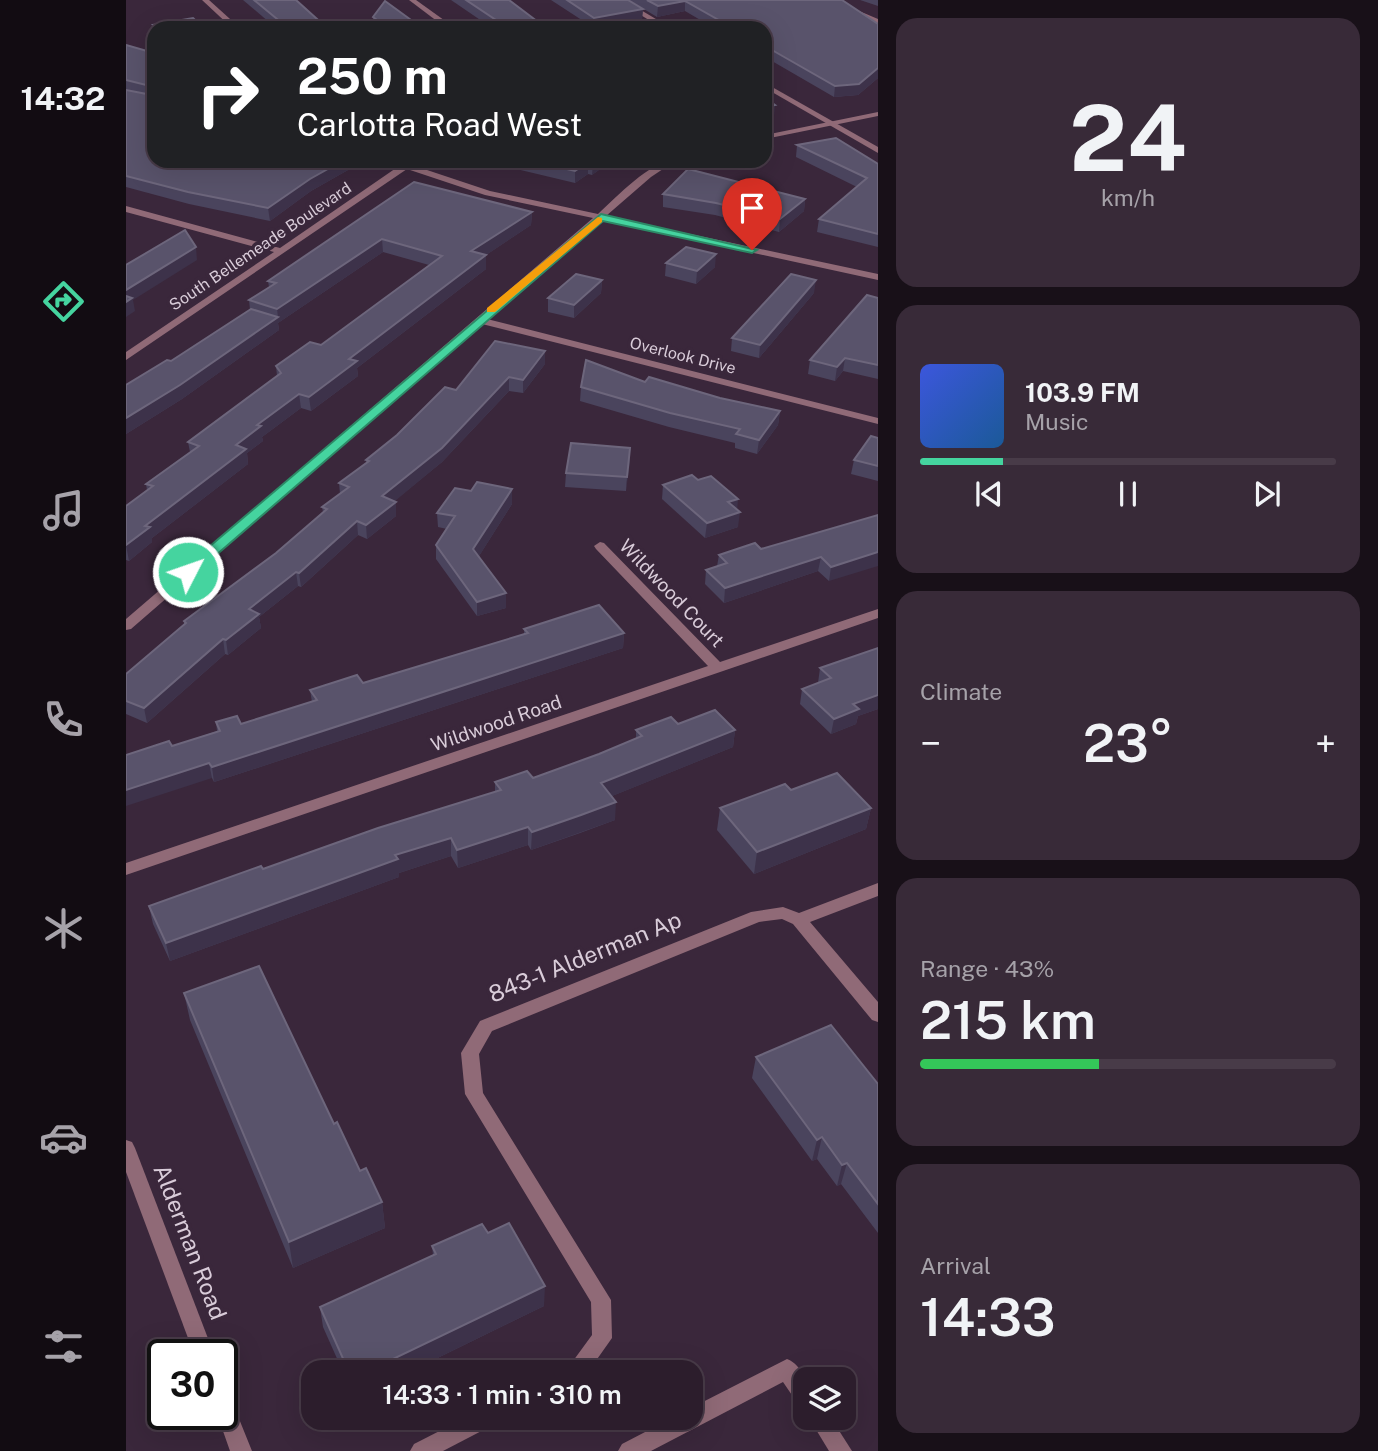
<!DOCTYPE html>
<meta charset="utf-8">
<style>
body{margin:0;font-family:"Public Sans",sans-serif;background:#382a38;color:#f1f3f6;height:100vh;display:flex;flex-direction:column;font-size:26px;white-space:nowrap}
*{box-sizing:border-box;margin:0}
p{font-size:23px;color:#a6a2a9}
.icon{flex:none;width:38px;height:38px;fill:none;stroke:currentColor;stroke-width:2;stroke-linecap:round;stroke-linejoin:round}
.map{position:relative;flex:1;overflow:hidden}
.panel{display:flex;flex-direction:column;gap:18px;padding:18px;background:#181018;width:500px}
.panel>*{flex:none}
.hud{position:absolute;left:21px;top:21px;width:625px;height:147px;border-radius:21px;box-shadow:0 7px 28px #0002,0 0 0 2px #483b48;background:#202124;color:#fff;overflow:hidden}
.controls{position:absolute;left:667px;top:1367px;display:grid;gap:14px}
.controls a{display:grid;place-items:center;width:63px;height:63px;border-radius:14px;background:#2c1d2c;box-shadow:0 7px 28px #0002,0 0 0 2px #483b48;font-size:35px}
.speed{position:absolute;left:21px;top:1339px;display:flex;gap:14px;font-size:35px;font-weight:700;text-align:center}
.speed>*{display:grid;place-content:center;width:91px;height:91px;border-radius:50%;background:#2c1d2c;box-shadow:0 7px 28px #0002,0 0 0 2px #483b48;line-height:1}
.speed .limit{border:4px solid #111;border-radius:10px;background:#fff;color:#111}
.pin{position:absolute;display:grid;place-items:center;width:60px;height:60px;color:#fff;margin:-72px -30px;border-radius:50% 50% 50% 0;rotate:-45deg;box-shadow:0 0 7px #0007}
.pin .icon{rotate:45deg}
.me{position:absolute;width:77px;margin:-38px;rotate:49deg;stroke-linejoin:round;filter:drop-shadow(0 0 5px #0008)}
.turn{display:flex;align-items:center;gap:24px;height:147px;padding:0 35px;font-size:32px}
.turn .icon{width:91px;height:91px;stroke-width:2.5}
.turn b{display:block;font-size:49px;line-height:60px}
.big{font-size:52px;font-weight:600;line-height:1.1}
.panel .tile{flex:1;display:flex;flex-direction:column;justify-content:center;gap:10px;min-width:0;padding:0 24px;border-radius:21px;background:#382a38}
.panel .dial{align-items:center;gap:0}
.dial b{font-size:91px;line-height:1}
.song{display:flex;align-items:center;gap:21px}
.cover{width:84px;height:84px;border-radius:10px;background:linear-gradient(135deg,hsl(230 70% 55%),hsl(210 70% 35%))}
.played{height:7px;border-radius:4px;background:linear-gradient(90deg,#45d49f 20%,#483b48 20%)}
.keys{display:flex;justify-content:space-around;direction:ltr}
.heat{display:flex;justify-content:space-between;align-items:center;font-size:38px;direction:ltr}
.charge{height:10px;border-radius:5px;background:linear-gradient(90deg,#34c759 43%,#483b48 0)}
.trip{position:absolute;left:175px;top:1360px;width:402px;height:70px;border-radius:21px;background:#2c1d2c;box-shadow:0 7px 28px #0002,0 0 0 2px #483b48;font-weight:600;line-height:70px;text-align:center}
main{display:flex;flex:1;min-height:0}
.tab-bar{display:flex;flex-direction:column;width:126px;justify-content:space-around;align-items:center;background:#120c12;color:#a6a2a9}
.tab-bar .icon{width:49px;height:49px}
.tab-bar .active{color:#45d49f}
.tab-bar b{font-size:32px;color:#f1f3f6}
.map>svg:first-child{display:block}
</style>
<main>
<nav class="tab-bar">
<b>14:32</b>
<svg class="icon active" aria-label="directions" viewBox="0 0 24 24"><path d="M12 3l9 9-9 9-9-9zM9 14v-3h6M13 9l2 2-2 2"/></svg>
<svg class="icon" aria-label="music" viewBox="0 0 24 24"><path d="M9 18V5l10-2v13"/><circle cx="6" cy="18" r="3"/><circle cx="16" cy="16" r="3"/></svg>
<svg class="icon" aria-label="phone" viewBox="0 0 24 24"><path d="M5 4h4l2 5-3 2q2 4 5 5l2-3 5 2v4C11 20 4 13 5 4z"/></svg>
<svg class="icon" aria-label="climate" viewBox="0 0 24 24"><path d="M12 3v18M4 7l16 10M4 17L20 7"/></svg>
<svg class="icon" aria-label="car" viewBox="0 0 24 24"><path d="M5 17H2v-5l4-1 3-4h7l3 4 3 1v5h-3M9 17h6M6 11h13"/><circle cx="7" cy="17" r="2"/><circle cx="17" cy="17" r="2"/></svg>
<svg class="icon" aria-label="filters" viewBox="0 0 24 24"><path d="M4 7h16M4 17h16"/><circle cx="9" cy="7" r="2"/><circle cx="15" cy="17" r="2"/></svg>
</nav>
<div class="map">
<svg width="752" height="1451" viewBox="0 0 752 1451">
<rect width="100%" height="100%" fill="#3a273b"/>
<g fill="none" stroke-linecap="round" stroke-linejoin="round">
<!-- service -->
<g fill="#906a77" fill-rule="evenodd">
<path d="M661 1359C681 1367 679 1389 679 1407L672 1404 657 1382 525 1451H492L496 1444 546 1418H565V1408Z"/>
<path d="M683 1418H705L726 1451H703Z"/>
</g>
<!-- minor -->
<g fill="#906a77" fill-rule="evenodd">
<path d="M76 0H83L114 28H106Z"/>
<path d="M283 0H290L329 28H320Z"/>
<path d="M698 0H707L752 19V24Z"/>
<path d="M752 112V116L639 139V135Z"/>
<path d="M261 161H289L286 165 364 191 472 214C491 197 523 161 549 161L525 177 480 216 752 274V280L475 220 361 319 752 418V424L356 324 5 629 0 630V619L467 218 359 195 281 169 0 360V352L148 252 0 212V206L154 248 273 166Z"/>
<path d="M474 542 478 543 594 662 752 609V618L0 875V863L582 666 470 549 468 546Z"/>
<path d="M752 883V896L684 922 752 1002V1022L746 1020 667 924 656 919 633 922 366 1031 353 1054 357 1093 485 1300 486 1338 462 1372H439L466 1335 465 1302 339 1094 335 1053 354 1021 625 912 657 907 673 913Z"/>
<path d="M0 1140 6 1142 9 1148 88 1354H68L0 1172Z"/>
<path d="M96 1391 103 1394 126 1451H104L91 1414H96Z"/>
<path d="M339 1418H370L367 1425 317 1451H284L288 1444Z"/>
</g>
<!-- tertiary -->
<g fill="#906a77" fill-rule="evenodd">
<path d="M490 0H498L545 28H536Z"/>
<path d="M639 83 752 147V153L639 88Z"/>
</g>
</g>
<!-- wall -->
<g fill="#4a445d">
<path d="M117 0H170L201 28H150Z"/>
<path d="M325 0H383L420 28H366Z"/>
<path d="M425 0H502L517 9 516 19 468 28Z"/>
<path d="M503 0H716L752 24V78L732 95 708 97 639 57V28H588L559 11 531 17Z"/>
<path d="M734 0H752V6Z"/>
<path d="M247 17 296 28H249L248 27Z"/>
<path d="M0 45 28 53V161H224L222 167V170L185 191 144 221 63 204 0 187Z"/>
<path d="M671 145 752 164V247L691 232 693 219 731 187 670 157Z"/>
<path d="M357 161H485L466 175 462 174 449 183Z"/>
<path d="M288 182 406 212 405 225 360 255V269L231 368 232 376 185 411 175 408 136 437 137 441 121 453 122 464 26 538V542L3 561 0 560V506L21 490 20 484 64 452 62 442 151 376 150 366 195 345 303 265 257 252 152 323 153 330 56 399 0 434V385L45 361 124 310 123 300 143 287 142 281Z"/>
<path d="M537 194 679 199 678 211 653 232 589 215 537 207Z"/>
<path d="M540 263 589 267 570 284 539 276Z"/>
<path d="M476 280 475 293 448 318 422 312V298Z"/>
<path d="M688 293 633 358 605 351 606 338Z"/>
<path d="M752 298V379L717 371 709 381 682 374 684 360Z"/>
<path d="M419 364 397 393 383 391 316 462 268 501 270 516 241 539 232 535 175 587 172 586 133 617 135 628 102 655 99 654 21 723 0 714V674L58 624V621L150 553 197 512 196 507 214 494 213 483 240 463V460L330 390Z"/>
<path d="M519 382 654 411 652 425 631 454 609 448V443L543 427 454 401 455 387Z"/>
<path d="M752 438V481L725 474 728 460Z"/>
<path d="M504 448 500 491 439 487 440 473Z"/>
<path d="M537 485 611 510 612 527 579 538 536 499Z"/>
<path d="M386 489V504L353 556 380 608 351 616 310 559V545L321 529 312 527 311 513 345 491Z"/>
<path d="M752 515 703 581 692 571 598 603 579 584 580 570 591 566 593 555 635 549Z"/>
<path d="M398 629 498 633 497 648 88 782 86 778 46 746 91 731 90 722 115 724 186 702 184 690 237 683 398 634Z"/>
<path d="M752 648V709L732 716 730 724 705 734 674 704 676 689 692 683 694 668Z"/>
<path d="M552 724 609 730 607 747 486 796 489 820 454 833 405 850 402 845 332 868 325 856 273 873V877L44 961 27 924 23 906 369 792V782L407 778 473 754 510 739V730Z"/>
<path d="M665 790 745 808 740 829 628 874 591 830 594 808Z"/>
<path d="M58 993 208 1124 234 1171 256 1202 259 1228 167 1268 64 1020Z"/>
<path d="M630 1057 752 1084V1233L715 1184 711 1186 691 1159 686 1161 626 1078Z"/>
<path d="M362 1233 418 1306 283 1372H217L197 1327 194 1307 307 1255 306 1246Z"/>
</g>
<!-- shaded-wall -->
<g fill="#3d324a">
<path d="M559 1V11L531 17 532 6Z"/>
<path d="M517 9 516 19 468 28V18Z"/>
<path d="M752 68V78L732 95 708 97 709 86Z"/>
<path d="M649 105 648 116 639 118V107Z"/>
<path d="M216 161H224L222 167V170L185 191 144 221 142 208 184 179Z"/>
<path d="M470 161H485L466 175 467 163Z"/>
<path d="M462 162V174L449 183V171Z"/>
<path d="M679 199 678 211 653 232 654 219Z"/>
<path d="M406 212 405 225 345 265V251Z"/>
<path d="M256 239 257 252 152 323 153 330 56 399 0 434V418L152 317 151 309Z"/>
<path d="M70 247 71 260 7 300 9 311 0 317V290Z"/>
<path d="M590 254 589 267 570 284 571 271Z"/>
<path d="M360 255V269L231 368 232 376 185 411 183 397 223 359Z"/>
<path d="M476 280 475 293 448 318V305Z"/>
<path d="M690 280 688 293 633 358 634 345Z"/>
<path d="M419 351V364L397 393V380Z"/>
<path d="M719 358 717 371 709 381 711 367Z"/>
<path d="M383 377V391L316 462 257 511 256 496Z"/>
<path d="M173 394 175 408 136 437 137 441 121 453 122 464 26 538V542L3 561 0 545 19 526 110 445 131 425Z"/>
<path d="M654 411 652 425 631 454 633 440Z"/>
<path d="M504 448V462L500 491 501 477Z"/>
<path d="M386 489V504L348 564 347 549Z"/>
<path d="M612 499 611 513 614 512 612 527 579 538 581 523 602 502Z"/>
<path d="M270 502V516L241 539 240 525Z"/>
<path d="M231 521 232 535 175 587 173 573Z"/>
<path d="M752 552V566L703 581 705 567Z"/>
<path d="M695 557 692 571 598 603 599 588Z"/>
<path d="M170 572 172 586 133 617 135 628 102 655 100 640 123 609Z"/>
<path d="M380 593V608L351 616V602Z"/>
<path d="M498 633 497 648 88 782 86 767Z"/>
<path d="M97 639 99 654 21 723 18 708Z"/>
<path d="M752 695V709L732 716 730 724 705 734 708 719 727 704Z"/>
<path d="M609 730 607 747 474 801 475 783Z"/>
<path d="M83 763 86 778 0 806V790Z"/>
<path d="M490 802 489 820 405 850 406 832Z"/>
<path d="M745 808 740 829 628 874 631 852Z"/>
<path d="M402 827V845L332 868 331 850Z"/>
<path d="M325 838V856L273 873V877L44 961 40 943 269 855Z"/>
<path d="M696 1137 691 1159 686 1161 691 1140Z"/>
<path d="M721 1163 715 1184 711 1186 716 1165Z"/>
<path d="M256 1202 259 1228 167 1268 163 1242Z"/>
<path d="M419 1286 418 1306 283 1372H240Z"/>
</g>
<!-- building -->
<g fill="#59536b" stroke="#6d667c" stroke-width="2">
<path d="M128 0H170L201 28H162Z"/>
<path d="M340 0H383L420 28H382Z"/>
<path d="M441 0H502L517 9 468 18Z"/>
<path d="M521 0H716L752 24V68L733 84 709 86 639 46V28H607L559 1 532 6Z"/>
<path d="M259 1 296 28H262L247 17Z"/>
<path d="M67 18 77 28H30L27 25Z"/>
<path d="M0 45 28 53V87L0 80Z"/>
<path d="M28 88V161H216L184 179 142 208 62 192 0 176V90L26 95Z"/>
<path d="M639 98 649 105 639 107Z"/>
<path d="M710 138 752 164V234L693 219 741 178 671 145Z"/>
<path d="M407 161H470L467 163 462 162 449 171Z"/>
<path d="M562 169 679 199 654 219 590 203 537 194Z"/>
<path d="M288 182 406 212 345 251 360 255 223 359 231 361 183 397 173 394 131 425 135 426 110 445 120 449 19 526 24 527 0 545V506L27 486 20 484 73 446 62 442 155 373 150 366 184 342 195 345 316 256 256 239 151 309 123 300 150 283 142 281Z"/>
<path d="M59 230 70 247 0 290V265Z"/>
<path d="M560 247 590 254 571 271 540 263Z"/>
<path d="M450 274 476 280 448 305 422 298Z"/>
<path d="M665 274 690 280 634 345 606 338Z"/>
<path d="M741 295 752 298V365L719 358 711 367 684 360Z"/>
<path d="M0 296 6 298 0 302Z"/>
<path d="M125 309 152 317 54 385 0 418V385L41 360 45 361Z"/>
<path d="M369 341 419 351 397 380 383 377 316 448 256 496 270 502 240 525 231 521 173 573 170 572 123 609 133 614 100 640 97 639 18 708 0 701V674L60 623 58 621 150 553 201 509 196 507 223 487 213 483 243 461 240 460 271 435 319 387 330 390Z"/>
<path d="M460 360 519 382 523 377 594 398 654 411 633 440 610 434 614 429 544 413 455 387Z"/>
<path d="M745 436 752 438V466L728 460Z"/>
<path d="M445 443 504 448 501 477 440 473Z"/>
<path d="M566 475 572 480 585 476 612 499 602 502 614 512 581 523 537 485Z"/>
<path d="M351 482 386 489 347 549 380 593 351 602 310 545 329 516 311 513 329 488 345 491Z"/>
<path d="M752 515V552L705 567 695 557 599 588 580 570 601 563 593 555 629 543 635 549Z"/>
<path d="M473 605 498 633 86 767 83 763 0 790V755L43 741 46 746 94 731 90 722 111 716 115 724 191 700 184 690 231 675 237 683 402 633 398 629Z"/>
<path d="M752 648V695L727 704 733 709 708 719 676 689 705 678 694 668Z"/>
<path d="M589 710 609 730 475 783 490 802 455 815 406 832 402 827 331 850 325 838 269 855 272 859 40 943 23 906 135 866 137 869 252 828 375 790 369 782 401 771 407 778 473 754 516 736 510 730 545 717 552 724Z"/>
<path d="M711 773 745 808 631 852 594 808 659 784 665 790Z"/>
<path d="M133 966 208 1124 211 1122 234 1171 240 1168 256 1202 163 1242 58 993Z"/>
<path d="M705 1025 752 1084V1204L721 1163 716 1165 696 1137 691 1140 630 1057Z"/>
<path d="M383 1223 419 1286 240 1372H223L194 1307 310 1254 306 1246 356 1224 362 1233Z"/>
</g>
<!-- route -->
<path fill="#45d49f" stroke="#2d8a67" stroke-width="2" d="M475 214 631 250 626 253 477 221 67 575H57V569Z"/>
<!-- slow -->
<path fill="#f59e0b" d="M472 217 476 218V222L369 312H361V308Z"/>
<g text-anchor="middle" stroke-width="7" stroke-linejoin="round" paint-order="stroke">
<!-- far-street labels -->
<g font-size="16" fill="#d9ccd9" stroke="#3a273b">
<text transform="translate(134 246) rotate(-34)" y="6">South Bellemeade Boulevard</text>
<text transform="translate(557 355) rotate(14)" y="6">Overlook Drive</text>
</g>
<!-- street labels -->
<g font-size="19" fill="#d9ccd9" stroke="#3a273b">
<text transform="translate(546 593) rotate(46)" y="7">Wildwood Court</text>
<text transform="translate(370 723) rotate(-19)" y="7">Wildwood Road</text>
</g>
<!-- near-street labels -->
<g font-size="23" fill="#d9ccd9" stroke="#3a273b">
<text transform="translate(459 957) rotate(-22)" y="8">843-1 Alderman Ap</text>
<text transform="translate(64 1242) rotate(69)" y="8">Alderman Road</text>
</g>
</g>
</svg>
<div class="controls">
<a><svg class="icon" aria-label="layers" viewBox="0 0 24 24"><path d="M12 4l9 5-9 5-9-5zM3 14l9 5 9-5"/></svg></a>
</div>
<div class="speed"><div class="limit">30</div></div>
<div class="pin" style="left:626px;top:250px;background:#d93025"><svg class="icon" aria-label="arrive" viewBox="0 0 24 24"><path d="M6 21V4h12l-3 4 3 4H6"/></svg></div>
<svg class="me" style="left:62px;top:572px" viewBox="-20 -20 40 40"><circle r="17" fill="#45d49f" stroke="#fff" stroke-width="3"/><path d="M0-11L8 9 0 5-8 9z" fill="#fff"/></svg>
<div class="trip">14:33 · 1 min · 310 m</div>
<div class="hud">
<div class="turn"><svg class="icon" aria-label="right" viewBox="0 0 24 24"><path d="M7 20v-9h11M14 6l5 5-5 5"/></svg><div><b>250 m</b>Carlotta Road West</div></div>
</div>
</div>
<section class="panel">
<div class="tile dial"><b>24</b><p>km/h</p></div>
<div class="tile">
<div class="song"><i class="cover"></i><div><b>103.9 FM</b><p>Music</p></div></div>
<div class="played"></div>
<div class="keys"><svg class="icon" aria-label="previous" viewBox="0 0 24 24"><path d="M18 5L8 12l10 7zM5 5v14"/></svg><svg class="icon" aria-label="pause" viewBox="0 0 24 24"><path d="M8 5v14M16 5v14"/></svg><svg class="icon" aria-label="next" viewBox="0 0 24 24"><path d="M6 5l10 7-10 7zM19 5v14"/></svg></div>
</div>
<div class="tile"><p>Climate</p>
<div class="heat"><a>−</a><b class="big">23°</b><a>+</a></div>
</div>
<div class="tile"><p>Range · 43%</p><b class="big">215 km</b><div class="charge"></div></div>
<div class="tile"><p>Arrival</p><b class="big">14:33</b></div>
</section>
</main>
